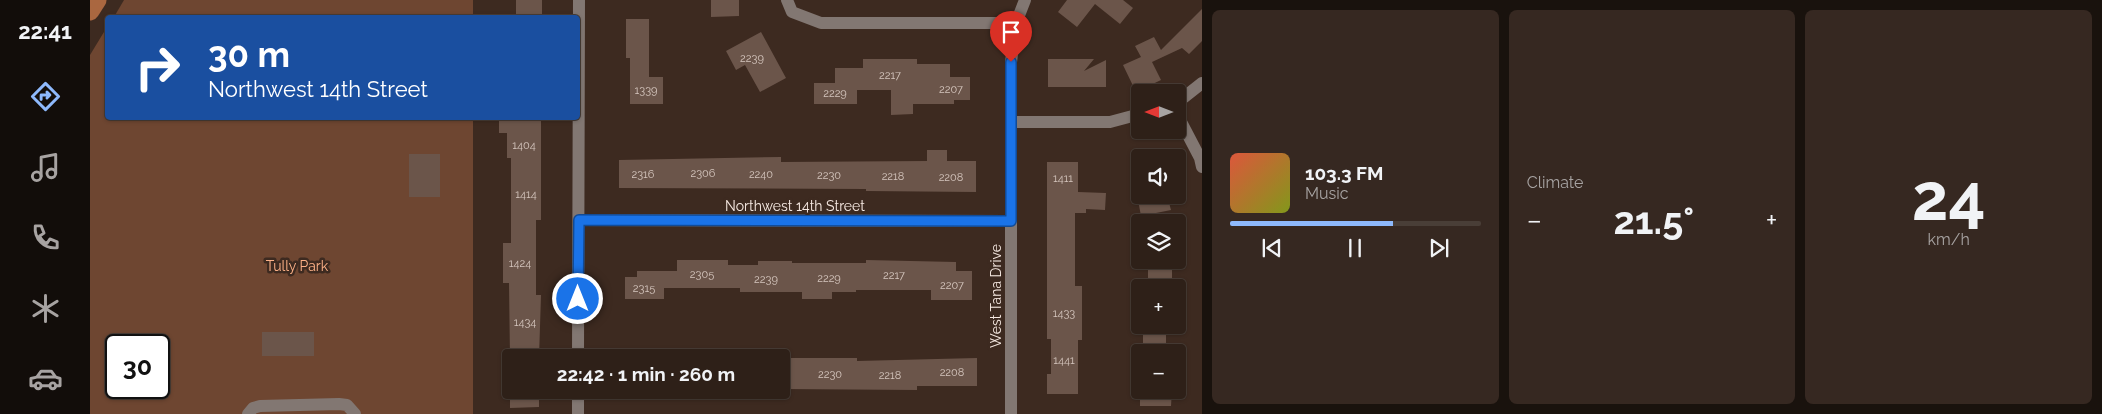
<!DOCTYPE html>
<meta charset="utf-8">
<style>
body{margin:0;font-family:Raleway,sans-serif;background:#362821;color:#f1f3f6;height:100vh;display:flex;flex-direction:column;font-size:19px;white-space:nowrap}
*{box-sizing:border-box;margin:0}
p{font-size:16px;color:#a7a3a2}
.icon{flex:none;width:28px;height:28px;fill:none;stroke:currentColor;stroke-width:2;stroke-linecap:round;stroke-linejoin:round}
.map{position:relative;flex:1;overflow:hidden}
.drawer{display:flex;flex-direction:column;gap:10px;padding:10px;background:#19120d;width:900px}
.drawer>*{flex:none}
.top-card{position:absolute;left:15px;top:15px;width:475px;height:105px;border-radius:5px;box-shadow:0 1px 4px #0004,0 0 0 1px #493e37;background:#1a4fa0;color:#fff;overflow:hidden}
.needle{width:32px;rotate:270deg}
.tools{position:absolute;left:1041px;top:84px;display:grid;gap:10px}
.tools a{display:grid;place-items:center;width:55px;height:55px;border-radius:5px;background:#2e2018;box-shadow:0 1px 4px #0004,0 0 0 1px #493e37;font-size:25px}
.speed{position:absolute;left:15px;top:334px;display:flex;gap:10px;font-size:25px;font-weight:700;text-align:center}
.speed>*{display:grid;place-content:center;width:65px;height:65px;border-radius:50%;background:#2e2018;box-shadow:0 1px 4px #0004,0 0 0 1px #493e37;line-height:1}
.speed .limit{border:2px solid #111;border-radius:8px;background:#fff;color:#111}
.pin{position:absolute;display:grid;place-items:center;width:42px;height:42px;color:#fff;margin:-51px -21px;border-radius:50% 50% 50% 0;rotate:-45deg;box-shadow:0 0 5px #0007}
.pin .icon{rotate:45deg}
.me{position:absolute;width:55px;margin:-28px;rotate:0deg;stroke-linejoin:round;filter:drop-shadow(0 0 4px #0008)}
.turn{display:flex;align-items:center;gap:18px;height:105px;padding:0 20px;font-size:22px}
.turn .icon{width:65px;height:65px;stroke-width:2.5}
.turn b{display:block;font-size:35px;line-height:42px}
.big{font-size:38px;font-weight:700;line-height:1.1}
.drawer .card{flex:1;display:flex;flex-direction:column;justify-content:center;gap:8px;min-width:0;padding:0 18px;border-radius:8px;background:#362821}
.drawer .dial{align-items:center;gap:0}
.dial b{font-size:65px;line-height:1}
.song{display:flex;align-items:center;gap:15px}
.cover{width:60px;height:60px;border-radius:8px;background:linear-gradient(135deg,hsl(10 70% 55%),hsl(70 70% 35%))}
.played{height:5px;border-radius:2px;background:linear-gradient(90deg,#8eb9fc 65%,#493e37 65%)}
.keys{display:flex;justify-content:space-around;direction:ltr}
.heat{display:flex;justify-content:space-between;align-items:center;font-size:28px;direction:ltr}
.drawer .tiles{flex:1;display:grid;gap:10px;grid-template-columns:repeat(3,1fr)}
.trip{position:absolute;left:412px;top:349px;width:288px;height:50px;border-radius:5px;background:#2e2018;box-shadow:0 1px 4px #0004,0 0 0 1px #493e37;font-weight:700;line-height:50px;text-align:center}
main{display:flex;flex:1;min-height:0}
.tab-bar{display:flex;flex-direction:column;width:90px;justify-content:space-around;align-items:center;background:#120d0a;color:#a7a3a2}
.tab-bar .icon{width:35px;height:35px}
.tab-bar .selected{color:#8eb9fc}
.tab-bar b{font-size:22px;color:#f1f3f6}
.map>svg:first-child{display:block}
</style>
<main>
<nav class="tab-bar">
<b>22:41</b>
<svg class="icon selected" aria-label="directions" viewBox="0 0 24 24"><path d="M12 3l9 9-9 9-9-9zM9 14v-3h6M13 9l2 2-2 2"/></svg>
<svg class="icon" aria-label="music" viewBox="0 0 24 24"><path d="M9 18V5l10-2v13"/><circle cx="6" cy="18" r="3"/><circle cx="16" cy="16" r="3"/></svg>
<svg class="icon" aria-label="phone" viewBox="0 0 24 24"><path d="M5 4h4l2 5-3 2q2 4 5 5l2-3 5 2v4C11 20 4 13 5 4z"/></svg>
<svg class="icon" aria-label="climate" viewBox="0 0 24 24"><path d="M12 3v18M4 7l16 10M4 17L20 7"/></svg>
<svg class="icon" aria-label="car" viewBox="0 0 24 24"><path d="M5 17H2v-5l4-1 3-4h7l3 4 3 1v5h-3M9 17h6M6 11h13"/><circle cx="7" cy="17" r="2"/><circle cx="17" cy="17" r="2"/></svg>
</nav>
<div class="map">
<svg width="1112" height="414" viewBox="0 0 1112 414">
<rect width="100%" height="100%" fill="#3d2a20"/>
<!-- green -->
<g fill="#6e4631" fill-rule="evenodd">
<path d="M34 0H383V17H24Z"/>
<path d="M17 27 18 118H383V414H0V55ZM26 345H69V388H26Z"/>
</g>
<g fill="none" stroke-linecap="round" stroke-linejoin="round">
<!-- canal -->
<path stroke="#aa6740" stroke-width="19" d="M0 11 7 0"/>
</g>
<!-- building -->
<g fill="#6b554a">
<rect x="426" y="0" width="26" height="18"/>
<path d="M621 0H649V16L621 17Z"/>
<path d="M977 0H1033L1043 8 1030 24 1005 4 987 27 968 12Z"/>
<path d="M1112 9V41L1099 54 1092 48 1062 62 1071 80 1046 92 1033 65 1051 57 1045 46 1064 37 1071 50Z"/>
<path d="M536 19H559V77H573V104H540V58H536Z"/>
<path d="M671 32 696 78 670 92 655 65 646 70 636 51Z"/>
<path d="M773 59H827V64H860V77H880V100H864V104H823V114L801 115V90H767V104H724V83H745V68H773Z"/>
<path d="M958 59H1004L994 71 1016 60V87H958Z"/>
<path d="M409 118H451V220H446V295H451L449 358H420L419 283H413V243H421V158H417V133H409Z"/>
<path d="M837 150H857V161H886V192L776 191V189L529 188V160L691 157V162L837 161Z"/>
<rect x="319" y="154" width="31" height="43"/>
<path d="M957 162H988V192L1016 193 1015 210 996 209V213H985V286H992V340H988V394H957V374H961V339H957Z"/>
<path d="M1047 195H1077L1081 210 1051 216Z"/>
<path d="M587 260H638V265H668V261H702V263H776V260L866 262V271H882V300H841V290H766V292H742V299H712V292H650V288H574V299H535V277H547V271H587Z"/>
<rect x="1058" y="260" width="24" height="25"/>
<rect x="1053" y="325" width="23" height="22"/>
<rect x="172" y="332" width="52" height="24"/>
<path d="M691 358H767V361L887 358V386H827V390L691 389Z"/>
<path d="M420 390H449V407L420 408Z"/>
<path d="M1050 390H1082L1081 406H1050Z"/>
</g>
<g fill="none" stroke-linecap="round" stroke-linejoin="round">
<!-- minor -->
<g stroke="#827772" stroke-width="12">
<path d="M697 0 702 12 731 23H926"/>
<path d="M1088 102 1112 83"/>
<path d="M1088 116 1110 158 1112 167"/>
<path d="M921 122H1020L1050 114"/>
<path d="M489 220 921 221"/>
<path d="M488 358 489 0"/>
<path d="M158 414 163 408 170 406 249 404 257 405 265 414"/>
<path d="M488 414V390"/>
<path d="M921 414V62L926 23 935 0"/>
</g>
</g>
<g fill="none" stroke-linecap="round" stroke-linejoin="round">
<!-- route casing -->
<g stroke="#114b97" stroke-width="12">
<path id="route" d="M488 299 489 220 921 221V62"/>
</g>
<!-- route -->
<use href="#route" stroke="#1a73e8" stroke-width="9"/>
</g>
<g text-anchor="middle" stroke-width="5" stroke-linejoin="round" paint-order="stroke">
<!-- number labels -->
<g font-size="11" fill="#d5c6be">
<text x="662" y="62">2239</text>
<text x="800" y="79">2217</text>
<text x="861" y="93">2207</text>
<text x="556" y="94">1339</text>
<text x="745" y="97">2229</text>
<text x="434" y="149">1404</text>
<text x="613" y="177">2306</text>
<text x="553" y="178">2316</text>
<text x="671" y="178">2240</text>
<text x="739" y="179">2230</text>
<text x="803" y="180">2218</text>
<text x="861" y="181">2208</text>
<text x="973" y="182">1411</text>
<text x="436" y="198">1414</text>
<text x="430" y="267">1424</text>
<text x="612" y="278">2305</text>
<text x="804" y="279">2217</text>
<text x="739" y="282">2229</text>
<text x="676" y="283">2239</text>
<text x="862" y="289">2207</text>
<text x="554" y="292">2315</text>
<text x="974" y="317">1433</text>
<text x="435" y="326">1434</text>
<text x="974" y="364">1441</text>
<text x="862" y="376">2208</text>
<text x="740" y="378">2230</text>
<text x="800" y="379">2218</text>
</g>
<!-- street labels -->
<g font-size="14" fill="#f8ebe4" stroke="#3d2a20">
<text x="705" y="211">Northwest 14th Street</text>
<text transform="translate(906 296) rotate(-90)" y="5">West Tana Drive</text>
</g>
<!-- park labels -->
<g font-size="14" fill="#fdb187" stroke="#3d2a20">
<text x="207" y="271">Tully Park</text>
</g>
</g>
</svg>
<div class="tools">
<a><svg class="needle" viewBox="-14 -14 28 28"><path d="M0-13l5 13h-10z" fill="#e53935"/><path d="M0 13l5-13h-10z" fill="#a7a3a2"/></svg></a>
<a><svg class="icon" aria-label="sound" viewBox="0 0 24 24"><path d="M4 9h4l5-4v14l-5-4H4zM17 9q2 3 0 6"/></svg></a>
<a><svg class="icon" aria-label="layers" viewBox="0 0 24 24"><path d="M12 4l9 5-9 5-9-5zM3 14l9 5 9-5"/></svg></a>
<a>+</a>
<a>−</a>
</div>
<div class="speed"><div class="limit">30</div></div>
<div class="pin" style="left:921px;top:62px;background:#d93025"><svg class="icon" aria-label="arrive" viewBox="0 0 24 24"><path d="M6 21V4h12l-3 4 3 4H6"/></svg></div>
<svg class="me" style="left:488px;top:299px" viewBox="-20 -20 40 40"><circle r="17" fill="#1a73e8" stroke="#fff" stroke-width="3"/><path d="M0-11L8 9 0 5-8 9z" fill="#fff"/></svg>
<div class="trip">22:42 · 1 min · 260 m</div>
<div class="top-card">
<div class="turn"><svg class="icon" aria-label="right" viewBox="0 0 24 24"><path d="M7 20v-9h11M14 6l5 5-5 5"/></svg><div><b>30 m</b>Northwest 14th Street</div></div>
</div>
</div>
<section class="drawer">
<div class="tiles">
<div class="card">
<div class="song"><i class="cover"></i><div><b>103.3 FM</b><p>Music</p></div></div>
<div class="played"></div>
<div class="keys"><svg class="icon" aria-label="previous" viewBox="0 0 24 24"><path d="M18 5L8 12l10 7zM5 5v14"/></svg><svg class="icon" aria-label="pause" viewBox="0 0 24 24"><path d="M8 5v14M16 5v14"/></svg><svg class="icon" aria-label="next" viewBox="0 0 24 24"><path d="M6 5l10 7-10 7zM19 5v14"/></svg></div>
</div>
<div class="card"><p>Climate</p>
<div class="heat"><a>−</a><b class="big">21.5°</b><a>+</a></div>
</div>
<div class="card dial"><b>24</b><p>km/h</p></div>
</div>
</section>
</main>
